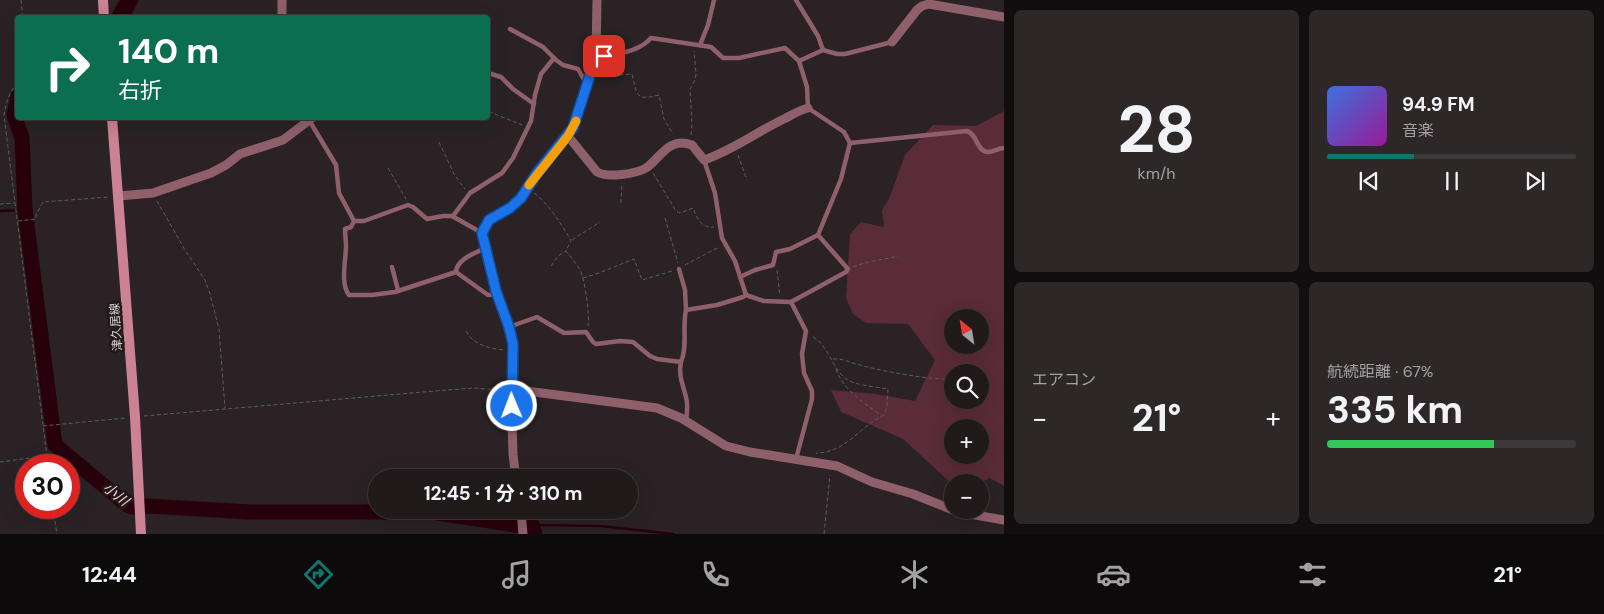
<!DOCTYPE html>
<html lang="ja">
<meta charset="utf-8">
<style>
body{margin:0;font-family:"DM Sans","Noto Sans JP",sans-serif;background:#2d2728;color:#f1f3f6;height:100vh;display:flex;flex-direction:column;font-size:19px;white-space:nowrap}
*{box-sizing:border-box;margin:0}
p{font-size:16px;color:#a2a1a3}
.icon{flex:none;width:28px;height:28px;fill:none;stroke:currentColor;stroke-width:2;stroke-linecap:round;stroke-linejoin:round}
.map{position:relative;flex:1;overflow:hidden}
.details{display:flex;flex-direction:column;gap:10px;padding:10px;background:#120e0f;width:600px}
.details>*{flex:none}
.banner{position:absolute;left:15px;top:15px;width:475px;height:105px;border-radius:5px;box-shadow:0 5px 20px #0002,0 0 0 1px #3d383a;background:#0b6e4f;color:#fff;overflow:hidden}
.needle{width:32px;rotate:330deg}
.controls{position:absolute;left:944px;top:309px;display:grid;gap:10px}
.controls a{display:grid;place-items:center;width:45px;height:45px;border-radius:50%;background:#201a1b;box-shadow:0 5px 20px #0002,0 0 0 1px #3d383a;font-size:25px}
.speed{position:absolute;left:15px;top:454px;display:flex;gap:10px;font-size:25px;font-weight:700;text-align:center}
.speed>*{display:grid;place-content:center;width:65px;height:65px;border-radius:50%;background:#201a1b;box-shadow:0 5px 20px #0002,0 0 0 1px #3d383a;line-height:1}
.speed .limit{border:8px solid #d22;background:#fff;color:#111}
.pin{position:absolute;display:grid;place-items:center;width:42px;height:42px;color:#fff;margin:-21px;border-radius:10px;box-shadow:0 2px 8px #0006}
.me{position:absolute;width:55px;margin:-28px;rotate:359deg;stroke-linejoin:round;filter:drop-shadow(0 0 4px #0008)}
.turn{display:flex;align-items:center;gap:18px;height:105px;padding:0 20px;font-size:22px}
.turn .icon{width:65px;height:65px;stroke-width:2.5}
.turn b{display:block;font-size:35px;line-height:42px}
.big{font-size:38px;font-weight:700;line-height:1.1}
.details .card{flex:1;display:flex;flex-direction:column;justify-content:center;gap:8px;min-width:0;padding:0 18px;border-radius:8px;background:#2d2728}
.details .dial{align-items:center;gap:0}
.dial b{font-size:65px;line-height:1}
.song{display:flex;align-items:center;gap:15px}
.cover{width:60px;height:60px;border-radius:8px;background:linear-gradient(135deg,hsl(220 70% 55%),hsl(300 70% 35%))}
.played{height:5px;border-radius:2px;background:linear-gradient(90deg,#0f766e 35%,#3d383a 35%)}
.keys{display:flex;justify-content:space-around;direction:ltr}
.heat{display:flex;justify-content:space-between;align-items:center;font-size:28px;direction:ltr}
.charge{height:8px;border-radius:4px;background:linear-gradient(90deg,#34c759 67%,#3d383a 0)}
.details .tiles{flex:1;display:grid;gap:10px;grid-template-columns:repeat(2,1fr)}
.trip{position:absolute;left:368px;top:469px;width:270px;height:50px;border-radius:25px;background:#201a1b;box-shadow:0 5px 20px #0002,0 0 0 1px #3d383a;font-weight:700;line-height:50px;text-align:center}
.tab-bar{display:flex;height:80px;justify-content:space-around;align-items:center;background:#0d0a0b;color:#a2a1a3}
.tab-bar .icon{width:35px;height:35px}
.tab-bar .selected{color:#0f766e}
.tab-bar b{font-size:22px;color:#f1f3f6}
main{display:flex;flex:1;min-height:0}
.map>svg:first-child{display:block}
</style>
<main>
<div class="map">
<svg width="1004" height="534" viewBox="0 0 1004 534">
<rect width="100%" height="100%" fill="#2a2224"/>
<!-- green -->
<path fill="#5a2b39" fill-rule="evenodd" d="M1004 111V486L990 478 980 483 952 482V484L903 439 841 412 831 390 876 394 915 401 935 360 908 324 866 323 853 314 846 298 850 234 861 222 884 227 882 210 889 199 905 155 933 125 976 126ZM952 318H980V345H952ZM952 372H980V400H952ZM952 428H980V455H952Z"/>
<!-- water -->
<path fill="#27000c" d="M120 0H139L130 17H110Z"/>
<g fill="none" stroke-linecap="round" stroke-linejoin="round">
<!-- stream -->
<g stroke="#27000c" stroke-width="2.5">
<path d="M0 211 25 210"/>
<path d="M532 525 600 526 674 534"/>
</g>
<!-- river -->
<path stroke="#27000c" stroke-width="15" d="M18 96 14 115 22 138 25 210 55 445 127 505 132 507 148 506 250 512H431L515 525H532L535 534"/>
<!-- path -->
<g stroke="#625b5d" stroke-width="1" stroke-dasharray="4 2.5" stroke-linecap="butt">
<path d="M21 0 23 18"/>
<path d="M600 75 607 76 632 74C637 96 636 101 659 95L664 119 673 134"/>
<path d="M18 83C9 91 6 103 4 115L48 465"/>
<path d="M489 111C500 117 511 120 522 125"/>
<path d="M691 135 692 126 690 89 695 80 696 74 694 51"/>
<path d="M439 142 454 174 465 189"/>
<path d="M738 155 747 180"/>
<path d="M388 168 406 199"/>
<path d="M653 173 676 211 680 213 693 208C697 219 701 228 714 227"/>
<path d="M534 193C550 205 560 223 571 240L566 251C571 257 576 263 580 270 585 279 590 316 588 326"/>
<path d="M157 201 185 250 205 280 210 294 219 329 225 408"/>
<path d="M621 203 622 183"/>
<path d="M0 204 14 203"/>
<path d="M665 218 678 263"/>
<path d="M18 221 36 219V215L43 202 109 197"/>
<path d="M572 240 600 222"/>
<path d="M685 265 719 247"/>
<path d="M551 266 558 256 566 251"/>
<path d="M853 267C867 261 883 260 898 256"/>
<path d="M777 270 780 296"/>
<path d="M583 278 599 273 634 259 642 280 672 271"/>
<path d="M466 331C472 344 490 349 504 350"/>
<path d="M813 337C831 347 832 374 852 382 863 386 877 387 888 389L887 406 885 414C879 418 873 421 868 425 852 438 838 453 816 453"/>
<path d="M833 359C843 358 850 363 860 365 877 370 937 382 952 378"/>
<path d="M836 369C843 390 864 403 881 415"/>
<path d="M144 416 435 391 474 388 501 390"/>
<path d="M43 426 125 418"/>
<path d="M0 462 46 456"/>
<path d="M53 508 57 534"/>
<path d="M824 534 830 475"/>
</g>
<!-- lane -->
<g stroke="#8f606c" stroke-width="4.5">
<path d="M796 0 818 36 823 50"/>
<path d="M510 29 543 47 556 60 563 65 578 69 587 85"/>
<path d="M892 42 845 54H837L823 50 799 61 807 87 808 108 844 132 850 143 967 131C977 134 977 151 987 152 992 153 998 148 1004 148"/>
<path d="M700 45 708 25 714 0"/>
<path d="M595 60C613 53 637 54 651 38L711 47 723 58H739L785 48 799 61"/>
<path d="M488 73 501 77 513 89 534 104"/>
<path d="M309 120 336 165 339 193 354 221H364L408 205 413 207 427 219 443 216H452L482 233"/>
<path d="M453 216 470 193 502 173 513 158 531 121 535 95 541 74 554 58"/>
<path d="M354 221 351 227 345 229C345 235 346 241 346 246 346 259 340 284 349 295H372L395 292 456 272 488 295 497 294"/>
<path d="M392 267 398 290"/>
<path d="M679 269 685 290 686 310"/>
<path d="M456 272C457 259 475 253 486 248"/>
<path d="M740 277 755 270 773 265 776 252 790 249 818 235"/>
<path d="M746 295 764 301 791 302"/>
<path d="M509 327 537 317 564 333 586 332 593 342 596 344 620 341 633 342 650 356 657 359 681 362C688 345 682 328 686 310L717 305 743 297 746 295 735 261 722 238 715 193 704 160"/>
<path d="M681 362C678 375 683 385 686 397 688 404 687 414 686 421"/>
<path d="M796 459 812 399V391L804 373 802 354 806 331 791 302 846 272 848 269 818 235 841 179 850 143"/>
</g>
<!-- street -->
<g stroke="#8f606c" stroke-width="9">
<path d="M282 18V0"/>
<path d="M892 42 917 10 922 6 929 4 1004 17"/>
<path d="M568 136 597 172C607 178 636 174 646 168 660 159 668 136 692 145L704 160C733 150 758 131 786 118 793 114 800 110 808 108"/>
<path d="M119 196 153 193 211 173 226 165 240 154 283 140 312 118"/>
<path d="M511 389 657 408 681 418 726 446 750 452 837 466 872 482 913 494 958 512 1004 520"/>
<path d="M516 478 513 455 511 389 513 344 509 327 496 291 482 233 489 220 510 208 521 198 537 173 573 128 593 69 596 55 597 0"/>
<path d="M521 510 523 534"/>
</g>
<!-- secondary -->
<g stroke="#cb8295" stroke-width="10">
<path d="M103 0 104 18"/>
<path d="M112 118 135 417 141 534"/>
</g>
</g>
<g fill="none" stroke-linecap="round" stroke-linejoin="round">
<!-- route casing -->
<g stroke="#114b97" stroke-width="12">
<path id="route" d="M512 406 513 344 509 327 496 291 482 233 489 220 510 208 521 198 537 173 573 128 595 60 604 56"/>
</g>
<!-- route -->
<use href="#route" stroke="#1a73e8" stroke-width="9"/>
<!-- slow -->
<path stroke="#f59e0b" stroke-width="9" d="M529 185 568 136 576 121"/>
</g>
<g text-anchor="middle" stroke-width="5" stroke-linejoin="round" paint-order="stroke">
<!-- street labels -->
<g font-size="12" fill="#d8d2d4" stroke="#21191a">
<text transform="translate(116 327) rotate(-94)" y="4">津久居線</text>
</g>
<!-- water labels -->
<g font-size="14" font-style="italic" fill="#fad4dd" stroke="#21191a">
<text transform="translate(116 494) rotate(38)" y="5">小川</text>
</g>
</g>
</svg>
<div class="controls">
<a><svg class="needle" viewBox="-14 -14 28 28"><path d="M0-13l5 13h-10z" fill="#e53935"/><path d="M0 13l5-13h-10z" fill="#a2a1a3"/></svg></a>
<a><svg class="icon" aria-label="search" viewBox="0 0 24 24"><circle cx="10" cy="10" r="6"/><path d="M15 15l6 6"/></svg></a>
<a>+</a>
<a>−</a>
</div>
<div class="speed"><div class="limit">30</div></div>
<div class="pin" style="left:604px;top:56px;background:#d93025"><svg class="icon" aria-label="arrive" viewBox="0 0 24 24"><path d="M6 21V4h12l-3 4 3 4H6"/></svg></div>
<svg class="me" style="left:512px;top:406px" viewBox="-20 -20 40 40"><circle r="17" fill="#1a73e8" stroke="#fff" stroke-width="3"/><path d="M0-11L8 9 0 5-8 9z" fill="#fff"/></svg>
<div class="trip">12:45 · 1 分 · 310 m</div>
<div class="banner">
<div class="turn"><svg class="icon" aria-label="right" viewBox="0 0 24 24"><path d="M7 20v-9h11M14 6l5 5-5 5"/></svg><div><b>140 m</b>右折</div></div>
</div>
</div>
<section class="details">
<div class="tiles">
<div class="card dial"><b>28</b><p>km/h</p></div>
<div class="card">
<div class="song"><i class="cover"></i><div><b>94.9 FM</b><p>音楽</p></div></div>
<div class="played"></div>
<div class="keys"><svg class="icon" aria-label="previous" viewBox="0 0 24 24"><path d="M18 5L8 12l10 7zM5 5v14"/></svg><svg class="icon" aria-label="pause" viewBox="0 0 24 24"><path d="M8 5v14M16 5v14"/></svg><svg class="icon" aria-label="next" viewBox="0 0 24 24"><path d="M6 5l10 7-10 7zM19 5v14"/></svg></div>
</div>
<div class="card"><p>エアコン</p>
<div class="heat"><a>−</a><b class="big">21°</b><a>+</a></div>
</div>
<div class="card"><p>航続距離 · 67%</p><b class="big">335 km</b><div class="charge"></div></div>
</div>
</section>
</main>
<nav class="tab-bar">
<b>12:44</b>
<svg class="icon selected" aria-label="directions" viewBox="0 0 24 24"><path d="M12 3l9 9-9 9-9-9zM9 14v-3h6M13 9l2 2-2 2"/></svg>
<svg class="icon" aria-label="music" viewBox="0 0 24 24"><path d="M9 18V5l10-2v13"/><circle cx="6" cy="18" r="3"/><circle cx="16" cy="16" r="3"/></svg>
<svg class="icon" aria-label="phone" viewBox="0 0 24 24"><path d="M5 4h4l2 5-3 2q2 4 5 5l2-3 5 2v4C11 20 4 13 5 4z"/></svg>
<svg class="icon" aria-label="climate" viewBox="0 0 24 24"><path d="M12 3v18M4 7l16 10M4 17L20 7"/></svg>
<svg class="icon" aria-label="car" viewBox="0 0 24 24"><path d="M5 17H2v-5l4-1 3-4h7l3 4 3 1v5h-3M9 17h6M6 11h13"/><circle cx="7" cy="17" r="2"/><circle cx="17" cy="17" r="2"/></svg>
<svg class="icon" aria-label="filters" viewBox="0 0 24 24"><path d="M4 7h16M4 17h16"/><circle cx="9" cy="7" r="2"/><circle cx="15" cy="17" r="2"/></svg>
<b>21°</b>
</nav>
